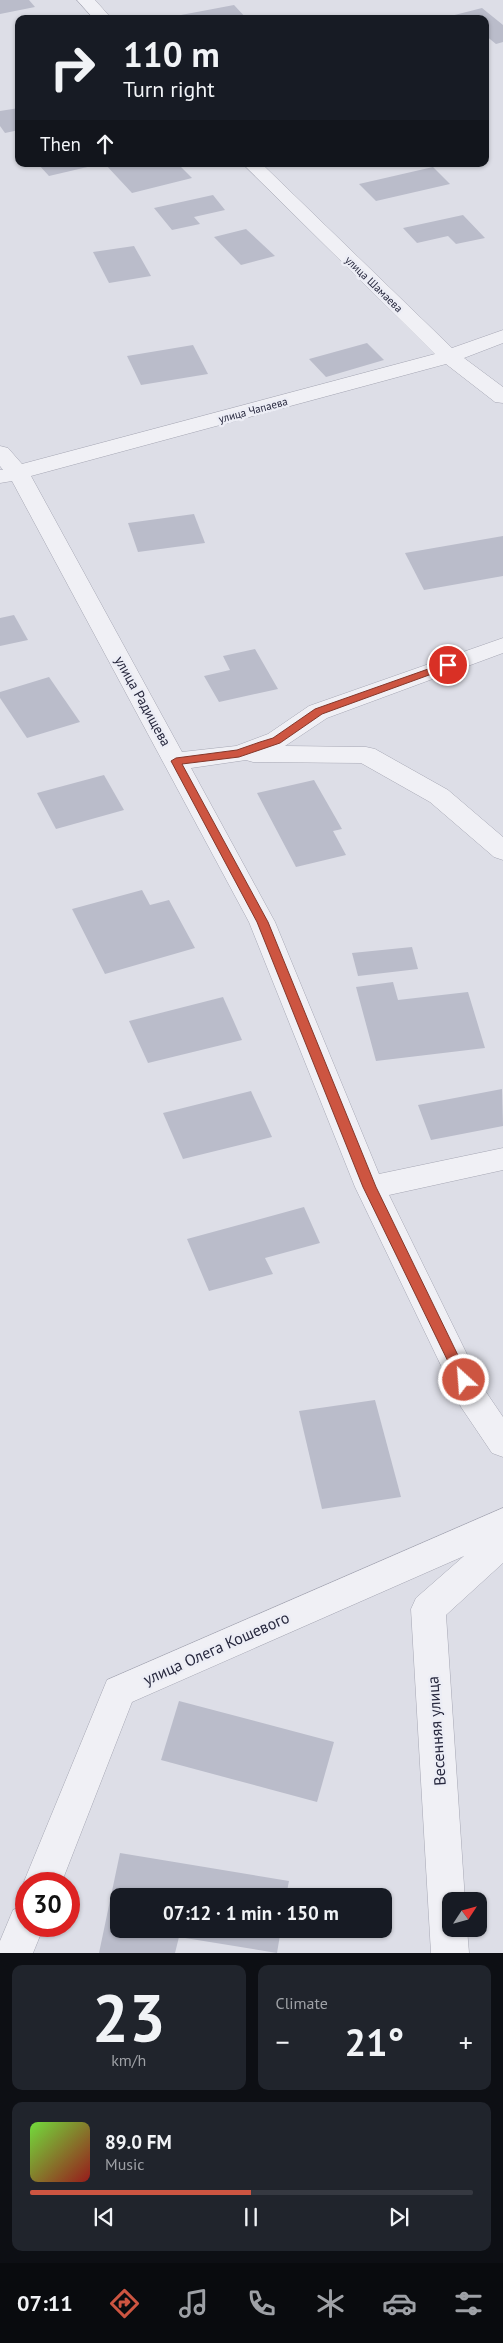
<!DOCTYPE html>
<meta charset="utf-8">
<style>
body{margin:0;font-family:"PT Sans",sans-serif;background:#20242c;color:#f1f3f6;height:100vh;display:flex;flex-direction:column;font-size:19px;white-space:nowrap}
*{box-sizing:border-box;margin:0}
p{font-size:16px;color:#9ea1a6}
.icon{flex:none;width:28px;height:28px;fill:none;stroke:currentColor;stroke-width:2;stroke-linecap:round;stroke-linejoin:round}
.map{position:relative;height:1953px;overflow:hidden}
.panel{display:flex;flex-direction:column;gap:12px;padding:12px;background:#0d0f14;flex:1}
.panel>*{flex:none}
.banner{position:absolute;left:15px;top:15px;width:474px;height:152px;border-radius:10px;box-shadow:0 1px 4px #0004;background:#171b24;color:#f1f3f6;overflow:hidden}
.needle{width:32px;rotate:54deg}
.tools{position:absolute;left:442px;top:1892px;display:grid;gap:10px}
.tools a{display:grid;place-items:center;width:45px;height:45px;border-radius:10px;background:#171b24;box-shadow:0 1px 4px #0004;font-size:25px}
.speed{position:absolute;left:15px;top:1872px;display:flex;gap:10px;font-size:25px;font-weight:700;text-align:center}
.speed>*{display:grid;place-content:center;width:65px;height:65px;border-radius:50%;background:#171b24;box-shadow:0 1px 4px #0004;line-height:1}
.speed .limit{border:8px solid #d22;background:#fff;color:#111}
.pin{position:absolute;display:grid;place-items:center;width:42px;height:42px;color:#fff;margin:-21px;border:2px solid #fff;border-radius:50%;box-shadow:0 1px 5px #0007}
.me{position:absolute;width:55px;margin:-28px;rotate:334deg;stroke-linejoin:round;filter:drop-shadow(0 0 4px #0008)}
.turn{display:flex;align-items:center;gap:18px;height:105px;padding:0 25px;font-size:22px}
.turn .icon{width:65px;height:65px;stroke-width:2.5}
.turn b{display:block;font-size:35px;line-height:42px}
.then{display:flex;align-items:center;height:48px;padding:0 25px;background:#0003;gap:10px;font-size:19px}
.big{font-size:38px;font-weight:800;line-height:1.1}
.panel .widget{flex:1;display:flex;flex-direction:column;justify-content:center;gap:8px;min-width:0;padding:0 18px;border-radius:10px;background:#20242c}
.panel .dial{align-items:center;gap:0}
.dial b{font-size:65px;line-height:1}
.song{display:flex;align-items:center;gap:15px}
.cover{width:60px;height:60px;border-radius:8px;background:linear-gradient(135deg,hsl(100 70% 55%),hsl(0 70% 35%))}
.played{height:5px;border-radius:2px;background:linear-gradient(90deg,#cd5541 50%,#363941 50%)}
.keys{display:flex;justify-content:space-around;direction:ltr}
.heat{display:flex;justify-content:space-between;align-items:center;font-size:28px;direction:ltr}
.panel .tiles{flex:1;display:grid;gap:12px;grid-template-columns:1fr 1fr}
.widget:last-child{grid-column:span 2}
.trip{position:absolute;left:110px;top:1888px;width:282px;height:50px;border-radius:10px;background:#171b24;box-shadow:0 1px 4px #0004;font-weight:800;line-height:50px;text-align:center}
.tabs{display:flex;height:80px;justify-content:space-around;align-items:center;background:#090b0e;color:#9ea1a6}
.tabs .icon{width:35px;height:35px}
.tabs .selected{color:#cd5541}
.tabs b{font-size:22px;color:#f1f3f6}
.map>svg:first-child{display:block}
</style>
<div class="map">
<svg width="503" height="1953" viewBox="0 0 503 1953">
<rect width="100%" height="100%" fill="#dddee7"/>
<!-- building -->
<g fill="#babcca">
<path d="M0 0H29L35 7 0 14Z"/>
<path d="M234 5 247 19H185L181 15Z"/>
<path d="M482 8 503 25V42L496 44 485 35V19H439Z"/>
<path d="M19 108V130L5 133 0 126V111Z"/>
<path d="M38 164H96V165L49 176Z"/>
<path d="M105 164H178L192 178 132 193Z"/>
<path d="M433 167 450 184 376 201 359 184Z"/>
<path d="M213 195 225 210 194 217 200 224 172 230 154 208Z"/>
<path d="M463 215 485 238 456 244 448 236 417 243 403 228Z"/>
<path d="M246 229 275 256 241 265 214 237Z"/>
<path d="M134 246 151 276 109 283 93 252Z"/>
<path d="M367 343 384 360 326 377 309 359Z"/>
<path d="M193 345 208 374 141 385 127 356Z"/>
<path d="M194 514 205 543 138 552 128 523Z"/>
<path d="M503 536V576L424 590 405 553Z"/>
<path d="M14 615 28 640 0 646V618Z"/>
<path d="M255 649 278 689 219 702 204 676 230 670 223 656Z"/>
<path d="M49 677 80 722 27 738 0 698V692Z"/>
<path d="M104 775 124 810 56 829 37 793Z"/>
<path d="M314 780 342 829 333 831 346 855 296 867 257 793Z"/>
<path d="M142 890 150 905 169 900 195 948 105 974 72 909Z"/>
<path d="M412 947 418 969 358 976 352 953Z"/>
<path d="M393 982 398 1000 468 992 485 1048 376 1061 356 987Z"/>
<path d="M223 997 242 1040 148 1063 129 1021Z"/>
<path d="M502 1089 503 1126 431 1140 418 1105Z"/>
<path d="M251 1091 272 1137 183 1159 163 1113Z"/>
<path d="M304 1207 320 1243 265 1258 273 1274 209 1291 187 1239Z"/>
<path d="M375 1400 401 1497 322 1509 299 1411Z"/>
<path d="M179 1701 334 1742 317 1802 161 1760Z"/>
<path d="M120 1853 289 1881 286 1896H119V1929H281L277 1953 179 1937 175 1953H99Z"/>
</g>
<g fill="none" stroke-linecap="round" stroke-linejoin="round">
<!-- minor casing -->
<g stroke="#a6a7b4" stroke-width="1">
<g id="minor">
<path d="M77 0H95L112 19H94Z"/>
<path d="M243 164H262L452 348 503 330V343L464 358 503 387V403L495 402 446 364 31 476 182 752 236 746 268 734 309 706 503 638V653L327 718 285 746 366 747 375 749 448 790 503 837V860L494 857 430 802 361 763 253 762 246 760 191 768 275 922 379 1174 503 1148V1170L389 1195 484 1389 503 1417V1457L492 1453 461 1407 355 1187 249 922 12 481 0 483V470H3L0 466V446L8 448 22 464 435 354Z"/>
<path d="M503 1508V1563L446 1615 465 1901H451V1929H467L469 1953H431L411 1609 416 1598 464 1556 132 1702 61 1884H26V1891L23 1884 107 1680Z"/>
<path d="M26 1905V1926H44L33 1953H0V1941L13 1910Z"/>
</g>
</g>
<!-- minor -->
<use href="#minor" fill="#f0f0f5" fill-rule="evenodd"/>
</g>
<!-- route -->
<path fill="#cd5541" stroke="#85372a" d="M448 662 452 665 451 667 322 714 280 743 239 757 182 764 268 922 376 1187 470 1380 468 1384H459L363 1187 257 922 171 761 176 758 237 750 260 742 273 738 315 709Z"/>
<g text-anchor="middle" stroke-width="5" stroke-linejoin="round" paint-order="stroke">
<!-- far-street labels -->
<g font-size="11" fill="#27283e" stroke="#ecedf5">
<text transform="translate(374 284) rotate(44)" y="4">улица Шамаева</text>
<text transform="translate(253 410) rotate(-15)" y="4">улица Чапаева</text>
</g>
<!-- street labels -->
<g font-size="14" fill="#27283e" stroke="#ecedf5">
<text transform="translate(143 701) rotate(61)" y="5">улица Радищева</text>
</g>
<!-- near-street labels -->
<g font-size="16" fill="#27283e" stroke="#ecedf5">
<text transform="translate(216 1648) rotate(-24)" y="6">улица Олега Кошевого</text>
<text transform="translate(436 1731) rotate(-94)" y="6">Весенняя улица</text>
</g>
</g>
</svg>
<div class="tools">
<a><svg class="needle" viewBox="-14 -14 28 28"><path d="M0-13l5 13h-10z" fill="#e53935"/><path d="M0 13l5-13h-10z" fill="#9ea1a6"/></svg></a>
</div>
<div class="speed"><div class="limit">30</div></div>
<div class="pin" style="left:448px;top:665px;background:#d93025"><svg class="icon" aria-label="arrive" viewBox="0 0 24 24"><path d="M6 21V4h12l-3 4 3 4H6"/></svg></div>
<svg class="me" style="left:464px;top:1380px" viewBox="-20 -20 40 40"><circle r="17" fill="#cd5541" stroke="#fff" stroke-width="3"/><path d="M0-11L8 9 0 5-8 9z" fill="#fff"/></svg>
<div class="trip">07:12 · 1 min · 150 m</div>
<div class="banner">
<div class="turn"><svg class="icon" aria-label="right" viewBox="0 0 24 24"><path d="M7 20v-9h11M14 6l5 5-5 5"/></svg><div><b>110 m</b>Turn right</div></div>
<div class="then">Then<svg class="icon" aria-label="ahead" viewBox="0 0 24 24"><path d="M12 20V5M6 11l6-6 6 6"/></svg></div>
</div>
</div>
<section class="panel">
<div class="tiles">
<div class="widget dial"><b>23</b><p>km/h</p></div>
<div class="widget"><p>Climate</p>
<div class="heat"><a>−</a><b class="big">21°</b><a>+</a></div>
</div>
<div class="widget">
<div class="song"><i class="cover"></i><div><b>89.0 FM</b><p>Music</p></div></div>
<div class="played"></div>
<div class="keys"><svg class="icon" aria-label="previous" viewBox="0 0 24 24"><path d="M18 5L8 12l10 7zM5 5v14"/></svg><svg class="icon" aria-label="pause" viewBox="0 0 24 24"><path d="M8 5v14M16 5v14"/></svg><svg class="icon" aria-label="next" viewBox="0 0 24 24"><path d="M6 5l10 7-10 7zM19 5v14"/></svg></div>
</div>
</div>
</section>
<nav class="tabs">
<b>07:11</b>
<svg class="icon selected" aria-label="directions" viewBox="0 0 24 24"><path d="M12 3l9 9-9 9-9-9zM9 14v-3h6M13 9l2 2-2 2"/></svg>
<svg class="icon" aria-label="music" viewBox="0 0 24 24"><path d="M9 18V5l10-2v13"/><circle cx="6" cy="18" r="3"/><circle cx="16" cy="16" r="3"/></svg>
<svg class="icon" aria-label="phone" viewBox="0 0 24 24"><path d="M5 4h4l2 5-3 2q2 4 5 5l2-3 5 2v4C11 20 4 13 5 4z"/></svg>
<svg class="icon" aria-label="climate" viewBox="0 0 24 24"><path d="M12 3v18M4 7l16 10M4 17L20 7"/></svg>
<svg class="icon" aria-label="car" viewBox="0 0 24 24"><path d="M5 17H2v-5l4-1 3-4h7l3 4 3 1v5h-3M9 17h6M6 11h13"/><circle cx="7" cy="17" r="2"/><circle cx="17" cy="17" r="2"/></svg>
<svg class="icon" aria-label="filters" viewBox="0 0 24 24"><path d="M4 7h16M4 17h16"/><circle cx="9" cy="7" r="2"/><circle cx="15" cy="17" r="2"/></svg>
</nav>
